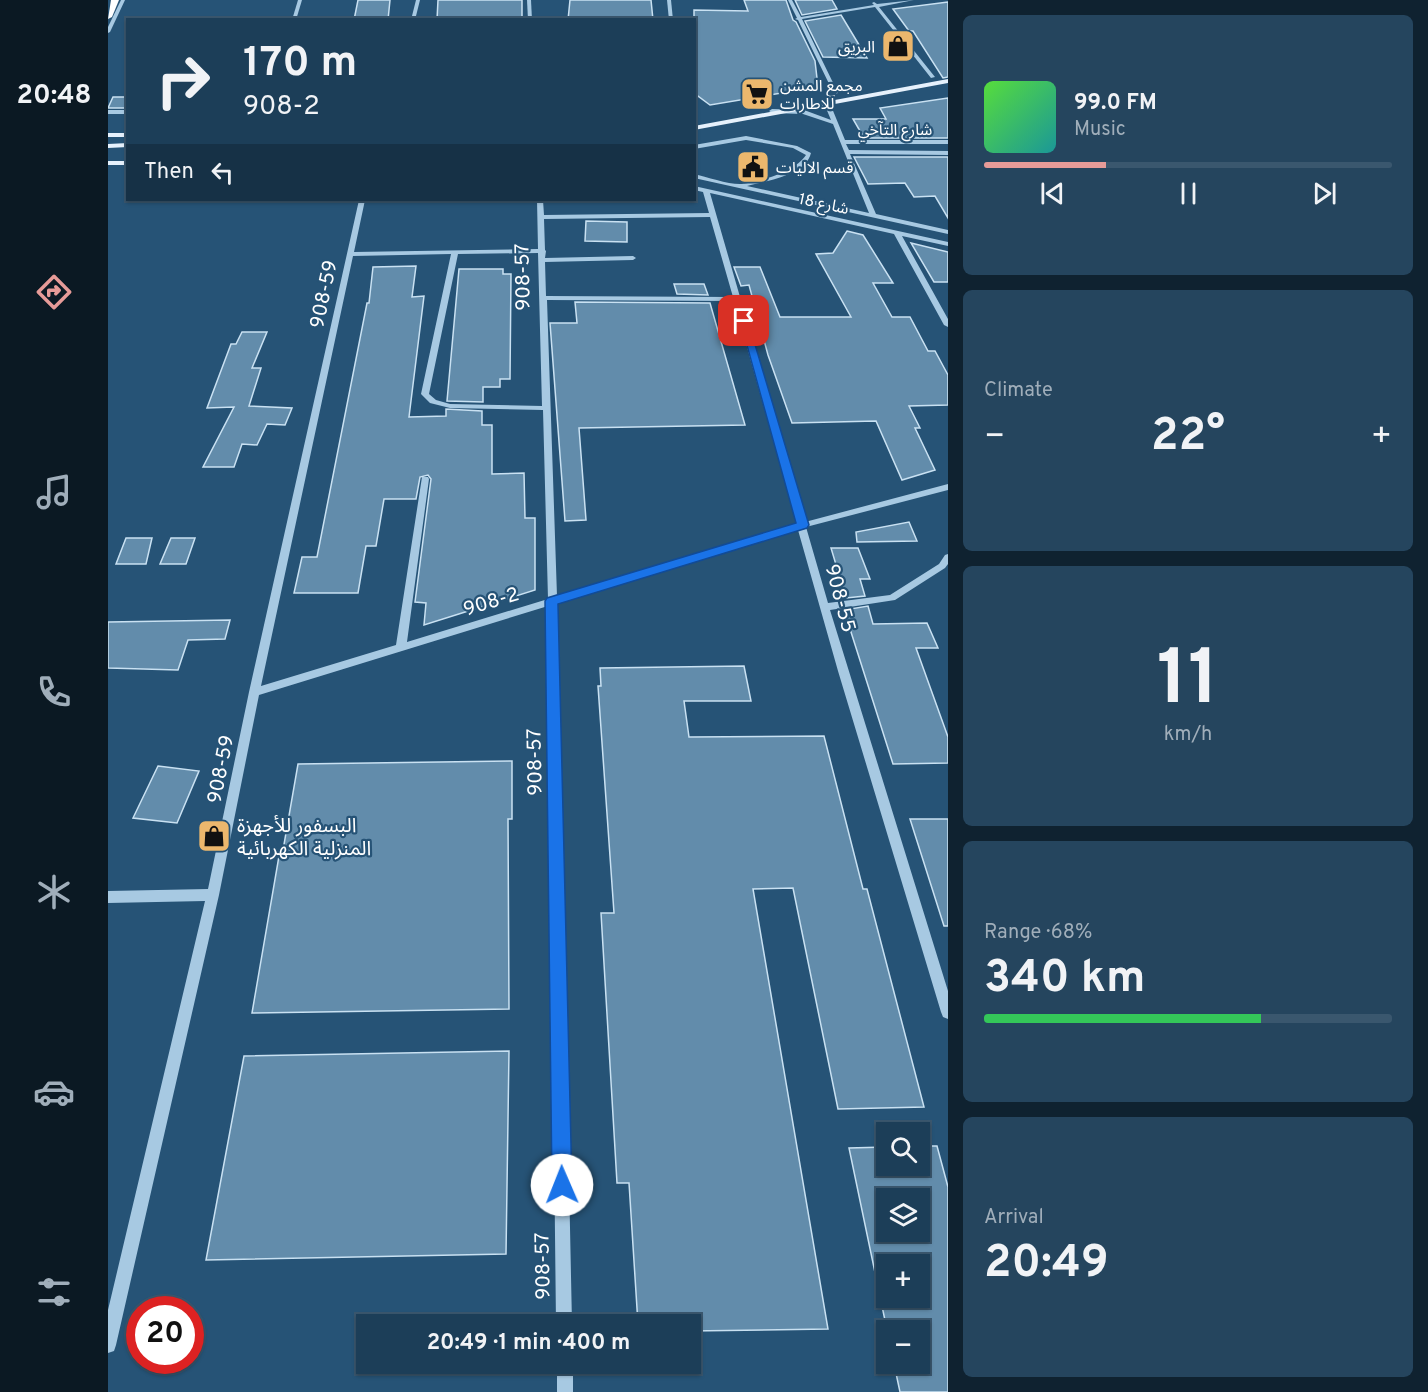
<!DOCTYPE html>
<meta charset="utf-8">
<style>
body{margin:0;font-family:Overpass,"Noto Sans Arabic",sans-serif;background:#25455e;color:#f1f3f6;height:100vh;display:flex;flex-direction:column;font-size:22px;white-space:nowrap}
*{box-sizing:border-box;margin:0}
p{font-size:20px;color:#a0aeba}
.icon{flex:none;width:33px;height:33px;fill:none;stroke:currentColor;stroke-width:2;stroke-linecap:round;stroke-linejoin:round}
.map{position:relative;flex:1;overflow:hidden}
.details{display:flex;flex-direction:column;gap:15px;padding:15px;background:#0f2230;width:480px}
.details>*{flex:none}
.guide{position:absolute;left:18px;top:18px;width:570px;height:183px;border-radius:0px;box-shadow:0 2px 4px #0004,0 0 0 2px #3a576e;background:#1c3e58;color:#f1f3f6;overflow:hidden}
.controls{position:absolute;left:768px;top:1122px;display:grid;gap:12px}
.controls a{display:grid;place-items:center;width:54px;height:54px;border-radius:0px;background:#1c3e58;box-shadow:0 2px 4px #0004,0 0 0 2px #3a576e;font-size:30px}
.speed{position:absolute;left:18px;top:1296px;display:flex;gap:12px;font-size:30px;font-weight:700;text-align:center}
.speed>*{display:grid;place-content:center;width:78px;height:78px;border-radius:50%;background:#1c3e58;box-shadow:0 2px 4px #0004,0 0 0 2px #3a576e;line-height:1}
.speed .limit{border:9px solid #d22;background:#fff;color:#111}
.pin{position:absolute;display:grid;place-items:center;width:51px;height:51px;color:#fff;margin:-26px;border-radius:12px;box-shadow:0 3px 9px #0006}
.me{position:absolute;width:66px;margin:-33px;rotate:359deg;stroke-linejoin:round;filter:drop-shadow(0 0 4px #0008)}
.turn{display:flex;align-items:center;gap:21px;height:126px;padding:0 18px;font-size:27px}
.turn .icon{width:78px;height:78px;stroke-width:2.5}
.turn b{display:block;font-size:42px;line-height:51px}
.then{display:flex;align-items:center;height:57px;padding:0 18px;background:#0003;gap:12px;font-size:22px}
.big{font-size:45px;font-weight:700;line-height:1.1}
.details .card{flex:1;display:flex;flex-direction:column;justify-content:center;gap:9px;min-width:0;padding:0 21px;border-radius:9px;background:#25455e}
.details .dial{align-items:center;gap:0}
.dial b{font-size:78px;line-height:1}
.song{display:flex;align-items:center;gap:18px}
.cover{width:72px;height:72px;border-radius:9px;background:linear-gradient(135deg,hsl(110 70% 55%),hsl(180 70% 35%))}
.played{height:6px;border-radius:3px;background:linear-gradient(90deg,#e69b98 30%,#3a576e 30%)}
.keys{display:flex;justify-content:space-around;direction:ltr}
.heat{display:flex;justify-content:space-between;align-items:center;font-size:33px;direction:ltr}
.charge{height:9px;border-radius:4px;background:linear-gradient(90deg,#34c759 68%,#3a576e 0)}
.trip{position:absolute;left:248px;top:1314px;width:345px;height:60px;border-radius:0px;background:#1c3e58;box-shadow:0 2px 4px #0004,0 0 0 2px #3a576e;font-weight:700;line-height:60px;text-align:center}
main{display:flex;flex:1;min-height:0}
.tabs{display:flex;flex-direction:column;width:108px;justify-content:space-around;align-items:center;background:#0b1923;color:#a0aeba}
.tabs .icon{width:42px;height:42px}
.tabs .active{color:#e69b98}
.tabs b{font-size:27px;color:#f1f3f6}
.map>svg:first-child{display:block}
</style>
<main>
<nav class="tabs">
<b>20:48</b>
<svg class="icon active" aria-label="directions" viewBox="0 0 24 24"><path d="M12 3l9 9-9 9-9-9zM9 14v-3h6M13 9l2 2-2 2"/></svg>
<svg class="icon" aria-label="music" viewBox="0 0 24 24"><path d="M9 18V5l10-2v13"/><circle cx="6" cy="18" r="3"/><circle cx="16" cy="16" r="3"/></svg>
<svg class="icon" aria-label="phone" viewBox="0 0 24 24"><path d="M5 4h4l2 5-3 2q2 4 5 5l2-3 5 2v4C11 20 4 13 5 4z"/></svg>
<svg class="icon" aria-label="climate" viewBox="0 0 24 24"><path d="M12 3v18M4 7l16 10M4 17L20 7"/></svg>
<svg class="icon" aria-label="car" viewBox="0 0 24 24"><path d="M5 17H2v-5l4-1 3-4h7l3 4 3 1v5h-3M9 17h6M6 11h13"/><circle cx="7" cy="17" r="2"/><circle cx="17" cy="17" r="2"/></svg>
<svg class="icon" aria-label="filters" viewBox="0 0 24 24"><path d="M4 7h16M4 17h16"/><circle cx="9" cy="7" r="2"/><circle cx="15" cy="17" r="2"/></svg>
</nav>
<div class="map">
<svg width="840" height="1392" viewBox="0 0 840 1392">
<rect width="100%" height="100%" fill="#265376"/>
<!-- building -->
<g fill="#628cab" stroke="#c9e1f2" stroke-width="1.5" fill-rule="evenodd">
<path d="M250 0H282L280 20H246Z"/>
<path d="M330 0H414V20H329Z"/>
<path d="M462 0H543L545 20H460Z"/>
<path d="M636 0H678L685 20 688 22 707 61 710 87 602 105 586 93V10L640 11Z"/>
<path d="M687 0H724L729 9 694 15Z"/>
<path d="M840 2V77L835 78 805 31H801L785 9Z"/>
<path d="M733 15 759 58 715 57 697 21Z"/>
<path d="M5 97H20V108H0Z"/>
<path d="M840 98V138H756L745 119H778L772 108Z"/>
<path d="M746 157H840V218L827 196 806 197 797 183 760 184Z"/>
<path d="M478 221 519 222V242L477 241Z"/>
<path d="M739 231 755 235 785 283H765L784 317H802L820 351H827L840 375V405L801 406 812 428H807L827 470 794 480 768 421 684 423 660 355 641 285 633 286 626 267H652L672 317H743L708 254 725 253Z"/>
<path d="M803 243 840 252V282H826Z"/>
<path d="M308 266 304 297 316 296 301 417 338 416V409L374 411V425H384V474L416 473 417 518H427V590L316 625 318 603 307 602 323 479 320 475 312 477 308 499H276L268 546H258L250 593H186L194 557H209L259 303H261L265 267Z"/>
<path d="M351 269H395V274H403L402 379H392V387H375V402L339 401Z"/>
<path d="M566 284H596L600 295 569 294Z"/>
<path d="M467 302 602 303 637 425 471 428 478 520 457 521 442 323H469Z"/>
<path d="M134 332H159L144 368H153L141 406 184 408 177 425 159 424 149 445 134 444 126 467H95L126 407 99 408 123 344H128Z"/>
<path d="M801 522 809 541 749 542 748 532Z"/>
<path d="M18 538H44L38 564H8Z"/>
<path d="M63 538H87L78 564H52Z"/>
<path d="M723 548H750L762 579H752L757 596 738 598Z"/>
<path d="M760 606 765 624 819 623 830 648H808L840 737V763L785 764 736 610Z"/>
<path d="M122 620 117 639 80 640 70 670 0 668V622Z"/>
<path d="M636 666 643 701H576L581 737 716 736 755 889H759L816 1107 730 1109 685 888 645 889 720 1329 582 1331V1324H530L521 1183H509L493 913H506L490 686H493L492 668Z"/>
<path d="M404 761V819H400L401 1009 144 1013 171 856H174L190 764Z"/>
<path d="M50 766 91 771 69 823 25 818Z"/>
<path d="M802 819H840V926H836Z"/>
<path d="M401 1051 398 1254 98 1260 136 1056Z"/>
<path d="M820 1146H829L840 1187V1392H792L786 1364H812V1330H779L741 1148 778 1147V1166H812V1147ZM778 1198H812V1232H778ZM778 1264H812V1298H778Z"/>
</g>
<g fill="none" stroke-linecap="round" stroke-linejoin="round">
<!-- minor -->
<g fill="#a7c9e2" fill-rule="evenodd">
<path d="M13 0H17L2 32 0 33V27Z"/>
<path d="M190 0H194L188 20H184Z"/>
<path d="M308 0H312L307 20H303Z"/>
<path d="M419 0H423L424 20H420Z"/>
<path d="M559 0H563L565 20H561Z"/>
<path d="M680 0H684L693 17 766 5 764 3 766 2 769 4 806 0 771 7 827 77 823 78 767 7 694 19 730 93 726 94 690 20 687 19 689 18Z"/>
<path d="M718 99 721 101 737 140H840V144H738L741 150 840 151V155L742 154 768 214 840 230V234L586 178V174C599 177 622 185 634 184 652 182 688 171 698 155L685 148 638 140 586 149V145L638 136 689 146 703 153C698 175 659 181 639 186L761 213 725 124 695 114 664 113 661 111 664 109 696 110 723 120 715 101Z"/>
<rect x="0" y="110" width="20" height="4"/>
<path d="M586 186 840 242V246L794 236 840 319V327L836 325 786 234 602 193 697 522 840 484V490L698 527 720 603 782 595 831 564 837 555 840 554V564L837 568 787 600 722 610 840 991V1019L835 1017 833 1012 730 671 690 530 449 603 464 1324H448L440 606 151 695 111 895 8 1345 6 1351 0 1353V1310L97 901 0 903V891L100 889 141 692 251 200H257L246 252 430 249 429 200H435L436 215 601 213 595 192 586 190ZM602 217 625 297 438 296 437 262 525 260 528 258 525 256 437 258 438 251 437 250 436 219ZM430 253 434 406 342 404 328 400 321 394 350 254ZM343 254 313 394 322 403 342 408 435 410 440 599 299 642 321 479 320 477H314L288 645 153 686 245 256ZM439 300 626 301 689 524 449 596Z"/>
<rect x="449" y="1364" width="16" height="28"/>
</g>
<!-- major -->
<g fill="#e6f1fc" fill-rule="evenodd">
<path d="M840 79V83L586 130V126Z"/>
<rect x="0" y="133" width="20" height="4"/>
<path d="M20 143V147L0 148V144Z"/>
<rect x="0" y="161" width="20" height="4"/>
</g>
<!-- highway -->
<path fill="#fff" fill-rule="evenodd" d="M3 0H11L4 17 0 19Z"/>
</g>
<!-- route -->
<path fill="#1a73e8" stroke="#114b97" stroke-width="1.5" d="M632 320 640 321 701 525 699 528 450 604 464 1185 461 1192 454 1195 447 1192 444 1185 437 601 439 598 688 523Z"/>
<!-- icons -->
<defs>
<g id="shop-square" transform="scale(1.725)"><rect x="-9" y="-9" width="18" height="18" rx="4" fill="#ebb76d" stroke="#265376"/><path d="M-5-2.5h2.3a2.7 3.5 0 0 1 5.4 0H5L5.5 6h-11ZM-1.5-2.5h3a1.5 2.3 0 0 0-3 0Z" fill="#111"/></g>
<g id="supermarket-square" transform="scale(1.725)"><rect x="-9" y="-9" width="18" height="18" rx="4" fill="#ebb76d" stroke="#265376"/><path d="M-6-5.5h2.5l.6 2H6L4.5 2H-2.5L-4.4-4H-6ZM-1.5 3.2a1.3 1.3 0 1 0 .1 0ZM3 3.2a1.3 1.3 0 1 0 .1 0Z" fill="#111"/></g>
<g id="civic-square" transform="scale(1.725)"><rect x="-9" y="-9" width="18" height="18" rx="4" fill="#ebb76d" stroke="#265376"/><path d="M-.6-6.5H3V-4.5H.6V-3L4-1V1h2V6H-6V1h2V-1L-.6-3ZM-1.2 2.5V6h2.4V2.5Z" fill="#111"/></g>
</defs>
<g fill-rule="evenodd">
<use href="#shop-square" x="790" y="46"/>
<use href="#supermarket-square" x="649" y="94"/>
<use href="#civic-square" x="645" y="167"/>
<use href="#shop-square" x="106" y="836"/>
</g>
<g text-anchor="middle" stroke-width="4.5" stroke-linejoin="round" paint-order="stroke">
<!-- far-poi labels -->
<g font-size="16" fill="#fff" stroke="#265376" text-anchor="start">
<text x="767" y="52" text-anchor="end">البريق</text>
<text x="672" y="91">مجمع المشن<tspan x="672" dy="18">للاطارات</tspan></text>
<text x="668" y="173">قسم الاليات</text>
</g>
<!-- far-street labels -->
<g font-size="16" fill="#fff" stroke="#265376">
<text x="787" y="135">شارع التآخي</text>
<text transform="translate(716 203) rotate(12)" y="6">شارع 18</text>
</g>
<!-- street labels -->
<g font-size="20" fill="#fff" stroke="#265376">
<text transform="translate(414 277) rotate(-91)" y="7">908-57</text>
<text transform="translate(215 294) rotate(-78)" y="7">908-59</text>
<text transform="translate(733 598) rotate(75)" y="7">908-55</text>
<text transform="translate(383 601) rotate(-17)" y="7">908-2</text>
<text transform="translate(426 762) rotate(-91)" y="7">908-57</text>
<text transform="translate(112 769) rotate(-79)" y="7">908-59</text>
<text transform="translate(434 1266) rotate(-91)" y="7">908-57</text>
</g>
<!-- poi labels -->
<g font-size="20" fill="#fff" stroke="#265376" text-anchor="start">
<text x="129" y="832">البسفور للأجهزة<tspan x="129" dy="23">المنزلية الكهربائية</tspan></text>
</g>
</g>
</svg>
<div class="controls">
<a><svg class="icon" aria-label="search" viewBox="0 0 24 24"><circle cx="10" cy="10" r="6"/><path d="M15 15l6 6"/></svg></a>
<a><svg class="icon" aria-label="layers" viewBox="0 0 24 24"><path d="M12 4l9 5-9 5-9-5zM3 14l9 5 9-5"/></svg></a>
<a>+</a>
<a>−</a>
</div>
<div class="speed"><div class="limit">20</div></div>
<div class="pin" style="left:636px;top:321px;background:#d93025"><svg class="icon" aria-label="arrive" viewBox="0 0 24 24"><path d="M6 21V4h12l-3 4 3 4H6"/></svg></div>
<svg class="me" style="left:454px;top:1185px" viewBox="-20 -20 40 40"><circle r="19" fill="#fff"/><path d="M0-13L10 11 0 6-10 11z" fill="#1a73e8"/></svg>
<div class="trip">20:49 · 1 min · 400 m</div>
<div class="guide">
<div class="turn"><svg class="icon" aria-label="right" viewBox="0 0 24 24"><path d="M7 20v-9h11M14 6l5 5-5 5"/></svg><div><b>170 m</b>908-2</div></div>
<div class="then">Then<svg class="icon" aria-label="left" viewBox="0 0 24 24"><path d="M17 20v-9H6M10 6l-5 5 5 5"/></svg></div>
</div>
</div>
<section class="details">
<div class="card">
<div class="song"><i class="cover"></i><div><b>99.0 FM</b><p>Music</p></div></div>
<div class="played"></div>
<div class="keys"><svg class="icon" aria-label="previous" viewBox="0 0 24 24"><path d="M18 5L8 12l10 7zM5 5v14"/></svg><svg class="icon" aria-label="pause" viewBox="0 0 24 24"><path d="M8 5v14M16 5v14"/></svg><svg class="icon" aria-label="next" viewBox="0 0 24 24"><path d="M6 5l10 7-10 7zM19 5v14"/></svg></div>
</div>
<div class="card"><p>Climate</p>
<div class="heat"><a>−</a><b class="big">22°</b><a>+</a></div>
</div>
<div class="card dial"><b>11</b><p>km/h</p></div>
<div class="card"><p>Range · 68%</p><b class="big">340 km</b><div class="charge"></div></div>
<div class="card"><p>Arrival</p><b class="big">20:49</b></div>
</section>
</main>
